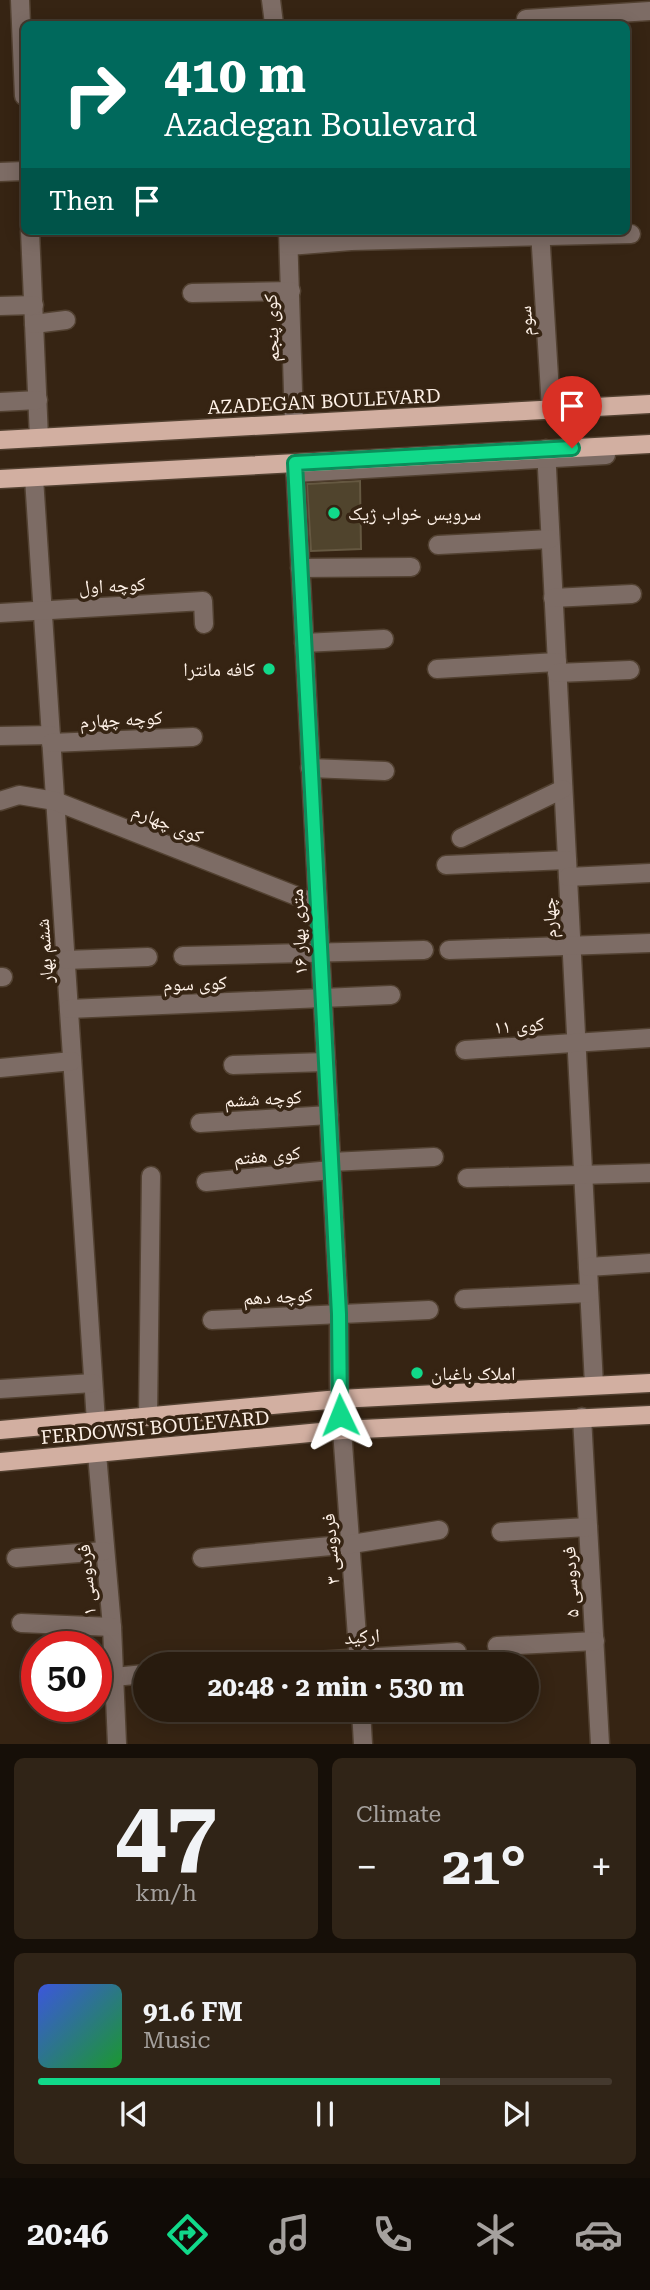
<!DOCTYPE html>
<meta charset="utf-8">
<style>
body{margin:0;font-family:"Roboto Serif","Noto Naskh Arabic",serif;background:#302417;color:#f1f3f6;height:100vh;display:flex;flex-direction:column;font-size:26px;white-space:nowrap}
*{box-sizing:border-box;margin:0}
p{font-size:23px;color:#a5a19e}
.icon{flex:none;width:38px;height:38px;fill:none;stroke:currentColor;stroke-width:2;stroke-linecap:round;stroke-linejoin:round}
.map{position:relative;height:1744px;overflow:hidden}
.panel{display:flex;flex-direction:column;gap:14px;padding:14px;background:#160f08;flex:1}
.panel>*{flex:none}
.hud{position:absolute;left:21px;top:21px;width:609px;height:214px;border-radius:10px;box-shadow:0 4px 18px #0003,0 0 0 2px #44392e;background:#00695c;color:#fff;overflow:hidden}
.speed{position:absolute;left:21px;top:1631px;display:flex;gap:14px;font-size:35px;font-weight:700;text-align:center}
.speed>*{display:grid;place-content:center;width:91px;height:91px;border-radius:50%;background:#281b0e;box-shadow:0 4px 18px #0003,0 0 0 2px #44392e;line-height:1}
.speed .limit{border:10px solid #d22;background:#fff;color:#111}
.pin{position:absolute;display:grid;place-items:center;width:60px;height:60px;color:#fff;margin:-72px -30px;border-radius:50% 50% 50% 0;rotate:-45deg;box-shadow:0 0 7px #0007}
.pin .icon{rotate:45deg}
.me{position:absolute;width:77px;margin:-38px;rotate:358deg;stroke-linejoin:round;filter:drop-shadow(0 0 5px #0008)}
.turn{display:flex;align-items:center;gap:24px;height:147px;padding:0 28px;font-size:32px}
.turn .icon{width:91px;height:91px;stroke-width:2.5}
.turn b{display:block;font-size:49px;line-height:60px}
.then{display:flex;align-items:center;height:66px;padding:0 28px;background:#0003;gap:14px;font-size:26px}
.big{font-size:52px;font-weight:700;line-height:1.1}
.panel .card{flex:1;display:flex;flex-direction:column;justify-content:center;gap:10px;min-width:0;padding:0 24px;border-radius:10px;background:#302417}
.panel .dial{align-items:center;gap:0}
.dial b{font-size:91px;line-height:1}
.song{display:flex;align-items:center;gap:21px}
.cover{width:84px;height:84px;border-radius:10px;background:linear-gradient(135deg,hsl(230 70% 55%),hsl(130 70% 35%))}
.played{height:7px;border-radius:4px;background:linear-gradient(90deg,#11d98a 70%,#44392e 70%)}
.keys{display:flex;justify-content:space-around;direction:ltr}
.heat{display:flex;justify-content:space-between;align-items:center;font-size:38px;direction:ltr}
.panel .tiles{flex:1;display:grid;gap:14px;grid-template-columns:1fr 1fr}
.card:last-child{grid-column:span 2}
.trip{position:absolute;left:133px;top:1652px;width:406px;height:70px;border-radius:35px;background:#281b0e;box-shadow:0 4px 18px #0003,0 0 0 2px #44392e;font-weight:700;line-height:70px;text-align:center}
.tabs{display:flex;height:112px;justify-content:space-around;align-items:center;background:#100b06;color:#a5a19e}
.tabs .icon{width:49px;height:49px}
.tabs .selected{color:#11d98a}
.tabs b{font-size:32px;color:#f1f3f6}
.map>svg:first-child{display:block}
</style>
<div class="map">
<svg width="650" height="1744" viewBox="0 0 650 1744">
<rect width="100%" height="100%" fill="#362413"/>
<!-- building -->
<path fill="#50442d" stroke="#655841" stroke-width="2" d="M360 481 361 549 311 551 307 484Z"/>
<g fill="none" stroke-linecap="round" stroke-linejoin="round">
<!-- minor casing -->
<g stroke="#524131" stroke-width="21">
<g id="minor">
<path d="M20 0 24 96"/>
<path d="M271 0 274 24"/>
<path d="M526 19 650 11"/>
<path d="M0 172 24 171"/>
<path d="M30 231 39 438"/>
<path d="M288 231 294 423"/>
<path d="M540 231 551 409"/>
<path d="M289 246 351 241 631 234"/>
<path d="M192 293 291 291"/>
<path d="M0 306 34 305"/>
<path d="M34 324 66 320"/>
<path d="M0 402 38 400"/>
<path d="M546 449 594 1385"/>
<path d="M295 463 339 1314V1399"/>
<path d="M295 473 606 455"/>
<path d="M34 478 96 1422"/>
<path d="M438 545 550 539"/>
<path d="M300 568 411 567"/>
<path d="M553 598 632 594"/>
<path d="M0 613 203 601 204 624"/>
<path d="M304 643 384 639"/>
<path d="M437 669 557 662"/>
<path d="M557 673 630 670"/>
<path d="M0 736 51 735"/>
<path d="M51 743 193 737"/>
<path d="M310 768 385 771"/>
<path d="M0 801 19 795 55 801 317 904"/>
<path d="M461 838 563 789"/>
<path d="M446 865 567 860"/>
<path d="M568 877 650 873"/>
<path d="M449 950 650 943"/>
<path d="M183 956 424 950"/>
<path d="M66 960 148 957"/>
<path d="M0 977H3"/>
<path d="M69 1009 391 995"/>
<path d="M465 1050 650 1038"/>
<path d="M233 1065 326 1062"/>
<path d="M0 1068 72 1061"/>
<path d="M200 1123 329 1115"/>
<path d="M331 1162 434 1157"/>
<path d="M467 1178 650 1173"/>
<path d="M206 1182 331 1170"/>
<path d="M588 1267 650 1263"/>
<path d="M464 1299 589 1293"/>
<path d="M212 1320 429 1310"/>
<path d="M0 1389 93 1383"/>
<path d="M148 1417 151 1176"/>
<path d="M582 1417 600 1744"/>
<path d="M342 1430 359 1664"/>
<path d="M97 1454 112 1627 117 1744"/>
<path d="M501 1532 588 1527"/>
<path d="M16 1558 104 1551"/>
<path d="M202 1558 352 1544 439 1530"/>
<path d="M21 1623 112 1627"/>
<path d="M497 1646 595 1641"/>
<path d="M269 1664 457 1652"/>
<path d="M114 1677 145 1674"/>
<path d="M361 1710 363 1744"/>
</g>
</g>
<!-- major casing -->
<g stroke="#524131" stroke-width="21">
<g id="major">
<path d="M0 440 650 404"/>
<path d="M0 479 650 444"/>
<path d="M0 1430 339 1399 650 1383"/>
<path d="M0 1462 342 1430 650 1415"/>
</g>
</g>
<!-- minor -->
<use href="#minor" stroke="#7d6c65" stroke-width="18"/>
<!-- major -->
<use href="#major" stroke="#d2afa1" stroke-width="18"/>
</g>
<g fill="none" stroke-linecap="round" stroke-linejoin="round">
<!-- route casing -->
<g stroke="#0b8d5a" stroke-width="18">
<path id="route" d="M340 1415 339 1314 295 463 572 448"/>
</g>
<!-- route -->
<use href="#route" stroke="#11d98a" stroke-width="12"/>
</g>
<!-- markers -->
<g fill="#11d98a" stroke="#362413" stroke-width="2.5">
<circle cx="334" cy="513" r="7"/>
<circle cx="269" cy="669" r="7"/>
<circle cx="417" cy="1373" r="7"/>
</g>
<g text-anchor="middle" stroke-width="7" stroke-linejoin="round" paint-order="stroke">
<!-- street labels -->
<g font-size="19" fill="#fef1e7" stroke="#362413">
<text transform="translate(525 321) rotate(-94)" y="7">سوم</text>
<text transform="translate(271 328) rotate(-92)" y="7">کوی پنجم</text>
<text transform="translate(324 401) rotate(-3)" y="7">AZADEGAN BOULEVARD</text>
<text transform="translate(112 585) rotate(-3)" y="7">کوچه اول</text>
<text transform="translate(121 719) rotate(-3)" y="7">کوچه چهارم</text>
<text transform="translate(168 823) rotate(22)" y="7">کوی چهارم</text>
<text transform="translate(549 918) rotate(-93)" y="7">چهارم</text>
<text transform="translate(298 932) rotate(-93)" y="7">۱۶ متری بهار</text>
<text transform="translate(44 951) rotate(-94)" y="7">ششم بهار</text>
<text transform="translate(195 983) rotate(-2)" y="7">کوی سوم</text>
<text transform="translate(519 1025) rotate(-4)" y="7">کوی ۱۱</text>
<text transform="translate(263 1098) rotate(-3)" y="7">کوچه ششم</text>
<text transform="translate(267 1155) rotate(-5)" y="7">کوی هفتم</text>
<text transform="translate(278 1296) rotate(-3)" y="7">کوچه دهم</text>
<text transform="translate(155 1427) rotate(-5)" y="7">FERDOWSI BOULEVARD</text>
<text transform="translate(330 1549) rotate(-94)" y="7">فردوسی ۳</text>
<text transform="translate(86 1580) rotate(-95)" y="7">فردوسی ۱</text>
<text transform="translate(570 1582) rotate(-93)" y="7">فردوسی ۵</text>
<text transform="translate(362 1636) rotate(-4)" y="7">ارکید</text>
</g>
<!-- poi labels -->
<g font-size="19" fill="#fef1e7" stroke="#362413" text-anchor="start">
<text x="348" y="520">سرویس خواب ژیک</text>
<text x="255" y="676" text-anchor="end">کافه مانترا</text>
<text x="431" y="1380">املاک باغبان</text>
</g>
</g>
</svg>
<div class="speed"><div class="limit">50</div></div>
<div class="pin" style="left:572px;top:448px;background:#d93025"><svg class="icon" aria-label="arrive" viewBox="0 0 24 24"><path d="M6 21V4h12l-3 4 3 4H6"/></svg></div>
<svg class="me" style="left:340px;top:1415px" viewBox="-20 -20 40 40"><path d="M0-17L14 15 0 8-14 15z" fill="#11d98a" stroke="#fff" stroke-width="4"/></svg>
<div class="trip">20:48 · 2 min · 530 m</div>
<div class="hud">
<div class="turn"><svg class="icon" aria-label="right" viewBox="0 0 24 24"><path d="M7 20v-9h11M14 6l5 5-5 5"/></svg><div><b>410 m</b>Azadegan Boulevard</div></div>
<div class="then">Then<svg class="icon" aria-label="arrive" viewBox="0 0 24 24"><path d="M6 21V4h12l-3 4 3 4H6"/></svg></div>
</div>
</div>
<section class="panel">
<div class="tiles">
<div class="card dial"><b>47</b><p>km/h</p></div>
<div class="card"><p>Climate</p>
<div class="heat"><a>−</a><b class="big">21°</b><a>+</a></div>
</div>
<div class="card">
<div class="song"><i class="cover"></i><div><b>91.6 FM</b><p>Music</p></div></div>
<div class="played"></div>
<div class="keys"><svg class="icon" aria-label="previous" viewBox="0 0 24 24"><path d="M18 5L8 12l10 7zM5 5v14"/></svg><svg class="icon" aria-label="pause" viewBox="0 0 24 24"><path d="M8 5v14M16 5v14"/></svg><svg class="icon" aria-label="next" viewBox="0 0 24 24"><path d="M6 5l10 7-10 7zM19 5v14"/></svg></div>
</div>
</div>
</section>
<nav class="tabs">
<b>20:46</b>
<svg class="icon selected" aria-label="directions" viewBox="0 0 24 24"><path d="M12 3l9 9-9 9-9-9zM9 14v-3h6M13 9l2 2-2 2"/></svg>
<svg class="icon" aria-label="music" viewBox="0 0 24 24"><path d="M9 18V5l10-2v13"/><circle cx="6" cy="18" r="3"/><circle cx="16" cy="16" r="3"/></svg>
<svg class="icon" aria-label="phone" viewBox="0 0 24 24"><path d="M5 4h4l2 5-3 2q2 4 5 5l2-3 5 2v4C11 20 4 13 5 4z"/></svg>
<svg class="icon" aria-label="climate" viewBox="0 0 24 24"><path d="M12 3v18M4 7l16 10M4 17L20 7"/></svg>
<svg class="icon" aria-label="car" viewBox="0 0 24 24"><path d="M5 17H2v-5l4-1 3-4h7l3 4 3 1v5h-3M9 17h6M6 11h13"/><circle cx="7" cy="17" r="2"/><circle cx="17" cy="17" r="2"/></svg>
</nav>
